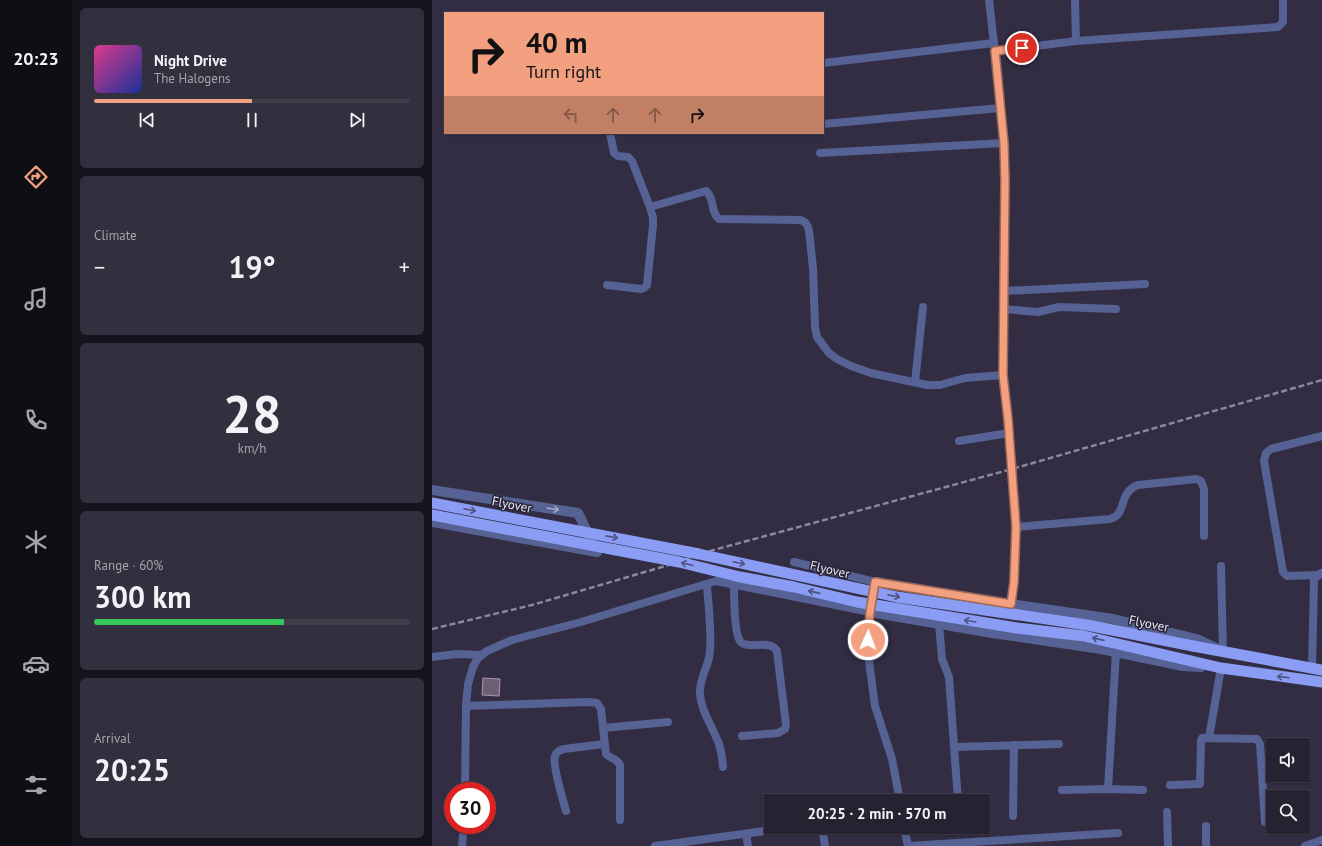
<!DOCTYPE html>
<meta charset="utf-8">
<style>
body{margin:0;font-family:"PT Sans",sans-serif;background:#322f3e;color:#f1f3f6;height:100vh;display:flex;flex-direction:column;font-size:15px;white-space:nowrap}
*{box-sizing:border-box;margin:0}
p{font-size:13px;color:#a4a4ac}
.icon{flex:none;width:22px;height:22px;fill:none;stroke:currentColor;stroke-width:2;stroke-linecap:round;stroke-linejoin:round}
.map{position:relative;flex:1;overflow:hidden}
.sheet{display:flex;flex-direction:column;gap:8px;padding:8px;background:#15131c;width:360px}
.sheet>*{flex:none}
.banner{position:absolute;left:12px;top:12px;width:380px;height:122px;border-radius:0px;box-shadow:0 1px 3px #0004,0 0 0 1px #423f4d;background:#f2a080;color:#111;overflow:hidden}
.controls{position:absolute;left:834px;top:738px;display:grid;gap:8px}
.controls a{display:grid;place-items:center;width:44px;height:44px;border-radius:0px;background:#262232;box-shadow:0 1px 3px #0004,0 0 0 1px #423f4d;font-size:20px}
.speed{position:absolute;left:12px;top:782px;display:flex;gap:8px;font-size:20px;font-weight:700;text-align:center}
.speed>*{display:grid;place-content:center;width:52px;height:52px;border-radius:50%;background:#262232;box-shadow:0 1px 3px #0004,0 0 0 1px #423f4d;line-height:1}
.speed .limit{border:6px solid #d22;background:#fff;color:#111}
.pin{position:absolute;display:grid;place-items:center;width:34px;height:34px;color:#fff;margin:-17px;border:2px solid #fff;border-radius:50%;box-shadow:0 1px 4px #0007}
.me{position:absolute;width:44px;margin:-22px;rotate:2deg;stroke-linejoin:round;filter:drop-shadow(0 0 3px #0008)}
.turn{display:flex;align-items:center;gap:14px;height:84px;padding:0 16px;font-size:18px}
.turn .icon{width:52px;height:52px;stroke-width:2.5}
.turn b{display:block;font-size:28px;line-height:34px}
.lanes{display:flex;align-items:center;height:38px;padding:0 16px;background:#0003;justify-content:center;gap:20px;direction:ltr}
.lanes .off{opacity:.35}
.big{font-size:30px;font-weight:700;line-height:1.1}
.sheet .tile{flex:1;display:flex;flex-direction:column;justify-content:center;gap:6px;min-width:0;padding:0 14px;border-radius:6px;background:#322f3e}
.sheet .dial{align-items:center;gap:0}
.dial b{font-size:52px;line-height:1}
.song{display:flex;align-items:center;gap:12px}
.cover{width:48px;height:48px;border-radius:6px;background:linear-gradient(135deg,hsl(330 70% 55%),hsl(230 70% 35%))}
.played{height:4px;border-radius:2px;background:linear-gradient(90deg,#f2a080 50%,#423f4d 50%)}
.keys{display:flex;justify-content:space-around;direction:ltr}
.heat{display:flex;justify-content:space-between;align-items:center;font-size:22px;direction:ltr}
.charge{height:6px;border-radius:3px;background:linear-gradient(90deg,#34c759 60%,#423f4d 0)}
.trip{position:absolute;left:332px;top:794px;width:226px;height:40px;border-radius:0px;background:#262232;box-shadow:0 1px 3px #0004,0 0 0 1px #423f4d;font-weight:700;line-height:40px;text-align:center}
main{display:flex;flex:1;min-height:0}
.tabs{display:flex;flex-direction:column;width:72px;justify-content:space-around;align-items:center;background:#0f0e14;color:#a4a4ac}
.tabs .icon{width:28px;height:28px}
.tabs .on{color:#f2a080}
.tabs b{font-size:18px;color:#f1f3f6}
.map>svg:first-child{display:block}
</style>
<main>
<nav class="tabs">
<b>20:23</b>
<svg class="icon on" aria-label="directions" viewBox="0 0 24 24"><path d="M12 3l9 9-9 9-9-9zM9 14v-3h6M13 9l2 2-2 2"/></svg>
<svg class="icon" aria-label="music" viewBox="0 0 24 24"><path d="M9 18V5l10-2v13"/><circle cx="6" cy="18" r="3"/><circle cx="16" cy="16" r="3"/></svg>
<svg class="icon" aria-label="phone" viewBox="0 0 24 24"><path d="M5 4h4l2 5-3 2q2 4 5 5l2-3 5 2v4C11 20 4 13 5 4z"/></svg>
<svg class="icon" aria-label="climate" viewBox="0 0 24 24"><path d="M12 3v18M4 7l16 10M4 17L20 7"/></svg>
<svg class="icon" aria-label="car" viewBox="0 0 24 24"><path d="M5 17H2v-5l4-1 3-4h7l3 4 3 1v5h-3M9 17h6M6 11h13"/><circle cx="7" cy="17" r="2"/><circle cx="17" cy="17" r="2"/></svg>
<svg class="icon" aria-label="filters" viewBox="0 0 24 24"><path d="M4 7h16M4 17h16"/><circle cx="9" cy="7" r="2"/><circle cx="15" cy="17" r="2"/></svg>
</nav>
<section class="sheet">
<div class="tile">
<div class="song"><i class="cover"></i><div><b>Night Drive</b><p>The Halogens</p></div></div>
<div class="played"></div>
<div class="keys"><svg class="icon" aria-label="previous" viewBox="0 0 24 24"><path d="M18 5L8 12l10 7zM5 5v14"/></svg><svg class="icon" aria-label="pause" viewBox="0 0 24 24"><path d="M8 5v14M16 5v14"/></svg><svg class="icon" aria-label="next" viewBox="0 0 24 24"><path d="M6 5l10 7-10 7zM19 5v14"/></svg></div>
</div>
<div class="tile"><p>Climate</p>
<div class="heat"><a>−</a><b class="big">19°</b><a>+</a></div>
</div>
<div class="tile dial"><b>28</b><p>km/h</p></div>
<div class="tile"><p>Range · 60%</p><b class="big">300 km</b><div class="charge"></div></div>
<div class="tile"><p>Arrival</p><b class="big">20:25</b></div>
</section>
<div class="map">
<svg width="890" height="846" viewBox="0 0 890 846">
<rect width="100%" height="100%" fill="#322d42"/>
<!-- building -->
<path fill="#6d5e73" stroke="#a998af" d="M51 678 68 679 67 696 50 695Z"/>
<g fill="none" stroke-linecap="round" stroke-linejoin="round">
<!-- minor -->
<g stroke="#566194" stroke-width="8">
<path d="M557 0 562 43 572 143 573 181 571 375 580 469 584 527 582 583 579 604"/>
<path d="M643 0 644 41"/>
<path d="M563 51 644 41 846 27 851 22V0"/>
<path d="M391 63 562 43"/>
<path d="M391 124 568 108"/>
<path d="M388 153 572 143"/>
<path d="M218 207 274 191C283 198 278 212 287 219L368 220C374 221 376 225 377 231L381 268 383 327 385 337 397 353 405 359 419 366 439 373 495 385H508L533 378 571 375"/>
<path d="M175 285 209 289 212 288 215 285 221 225V218L218 207 200 161 196 157 186 156 182 153 178 133"/>
<path d="M572 291 713 284"/>
<path d="M571 309 606 312 627 307 684 309"/>
<path d="M483 382 491 307"/>
<path d="M527 441 577 433"/>
<path d="M584 527 678 519C696 514 685 493 706 485L764 479 769 481 772 489V536"/>
<path d="M362 562 443 582"/>
<path d="M789 566 791 652"/>
<path d="M887 575 855 576 851 572 832 461 834 453 839 449 890 436"/>
<path d="M275 584C276 605 281 638 277 658 274 670 267 681 268 694 269 710 278 722 284 737 289 746 290 756 291 767"/>
<path d="M302 585C302 596 302 632 308 641 315 651 338 638 345 651L354 725 353 729 346 733 310 736"/>
<path d="M507 624 510 659 517 677 526 801"/>
<path d="M0 657 25 654 49 655"/>
<path d="M880 668 882 581 883 578 889 573"/>
<path d="M34 706 156 702 165 703 169 709 174 754C178 759 185 758 188 765V820"/>
<path d="M171 728 236 722"/>
<path d="M777 738 789 668"/>
<path d="M523 747 627 744"/>
<path d="M738 785 768 784 769 741 770 738 825 739 828 744 833 822"/>
<path d="M676 789 684 652"/>
<path d="M630 790 676 789 711 790"/>
<path d="M33 791 34 706 36 684 41 667 46 658 55 651 80 640 149 622 284 581 438 612 436 654 443 706 460 759 468 801"/>
<path d="M134 811C131 800 120 765 123 756 125 751 128 750 132 749L172 744"/>
<path d="M735 812 736 846"/>
<path d="M581 816 582 745"/>
<path d="M390 827 393 846"/>
<path d="M472 827 476 846"/>
<path d="M314 834 316 846"/>
<path d="M30 846 32 825"/>
<path d="M223 846 362 827"/>
<path d="M476 846 686 833"/>
<path d="M774 846V826"/>
<path d="M873 846 890 840"/>
</g>
<!-- tertiary -->
<g stroke="#566194" stroke-width="10">
<path d="M0 490 146 513 165 552"/>
<path d="M0 522 165 552"/>
<path d="M769 667 751 666 669 649 560 633 438 612 443 582 579 604 681 619 765 639 784 648"/>
</g>
<!-- trunk -->
<g stroke="#8a9cf4" stroke-width="11">
<path d="M761 646 890 670"/>
<path d="M759 661 789 668 890 682"/>
</g>
<!-- rail -->
<path stroke="#8c889a" stroke-width="2.5" stroke-dasharray="6 3" stroke-linecap="butt" d="M0 629 100 605 247 562 267 554 580 469 890 380"/>
<!-- trunk-bridge -->
<g stroke="#8a9cf4" stroke-width="11">
<path d="M0 503 267 554 465 597 655 625 761 646"/>
<path d="M0 515 247 562 308 577 362 587 425 602 585 628 652 636 759 661"/>
</g>
</g>
<!-- one-way arrows -->
<defs><path id="oneway-shaft" d="M-6 0H5M1.5-3L5.5 0L1.5 3" fill="none" stroke-width="1.6" stroke-linecap="round" stroke-linejoin="round"/></defs>
<use stroke="#a6aac9" href="#oneway-shaft" transform="translate(121 509) rotate(9)"/>
<g stroke="#4f5383">
<use href="#oneway-shaft" transform="translate(38 510) rotate(11)"/>
<use href="#oneway-shaft" transform="translate(180 537) rotate(11)"/>
<use href="#oneway-shaft" transform="translate(307 563) rotate(12)"/>
<use href="#oneway-shaft" transform="translate(255 564) rotate(-166)"/>
<use href="#oneway-shaft" transform="translate(382 592) rotate(-167)"/>
<use href="#oneway-shaft" transform="translate(462 596) rotate(11)"/>
<use href="#oneway-shaft" transform="translate(538 621) rotate(-171)"/>
<use href="#oneway-shaft" transform="translate(666 639) rotate(-167)"/>
<use href="#oneway-shaft" transform="translate(851 677) rotate(-173)"/>
</g>
<g fill="none" stroke-linecap="round" stroke-linejoin="round">
<!-- route casing -->
<g stroke="#9d6853" stroke-width="10">
<path id="route" d="M436 640 438 612 443 582 579 604 582 582 584 527 576 419 571 375 573 181 572 143 563 51 590 48"/>
</g>
<!-- route -->
<use href="#route" stroke="#f2a080" stroke-width="7"/>
</g>
<g text-anchor="middle" stroke-width="3" stroke-linejoin="round" paint-order="stroke">
<!-- street labels -->
<g font-size="13" fill="#e8e6f4" stroke="#282337">
<text transform="translate(80 504) rotate(11)" y="5">Flyover</text>
<text transform="translate(398 569) rotate(13)" y="5">Flyover</text>
<text transform="translate(717 623) rotate(11)" y="5">Flyover</text>
</g>
</g>
</svg>
<div class="controls">
<a><svg class="icon" aria-label="sound" viewBox="0 0 24 24"><path d="M4 9h4l5-4v14l-5-4H4zM17 9q2 3 0 6"/></svg></a>
<a><svg class="icon" aria-label="search" viewBox="0 0 24 24"><circle cx="10" cy="10" r="6"/><path d="M15 15l6 6"/></svg></a>
</div>
<div class="speed"><div class="limit">30</div></div>
<div class="pin" style="left:590px;top:48px;background:#d93025"><svg class="icon" aria-label="arrive" viewBox="0 0 24 24"><path d="M6 21V4h12l-3 4 3 4H6"/></svg></div>
<svg class="me" style="left:436px;top:640px" viewBox="-20 -20 40 40"><circle r="17" fill="#f2a080" stroke="#fff" stroke-width="3"/><path d="M0-11L8 9 0 5-8 9z" fill="#fff"/></svg>
<div class="trip">20:25 · 2 min · 570 m</div>
<div class="banner">
<div class="turn"><svg class="icon" aria-label="right" viewBox="0 0 24 24"><path d="M7 20v-9h11M14 6l5 5-5 5"/></svg><div><b>40 m</b>Turn right</div></div>
<div class="lanes"><svg class="icon off" aria-label="left" viewBox="0 0 24 24"><path d="M17 20v-9H6M10 6l-5 5 5 5"/></svg><svg class="icon off" aria-label="ahead" viewBox="0 0 24 24"><path d="M12 20V5M6 11l6-6 6 6"/></svg><svg class="icon off" aria-label="ahead" viewBox="0 0 24 24"><path d="M12 20V5M6 11l6-6 6 6"/></svg><svg class="icon" aria-label="right" viewBox="0 0 24 24"><path d="M7 20v-9h11M14 6l5 5-5 5"/></svg></div>
</div>
</div>
</main>
